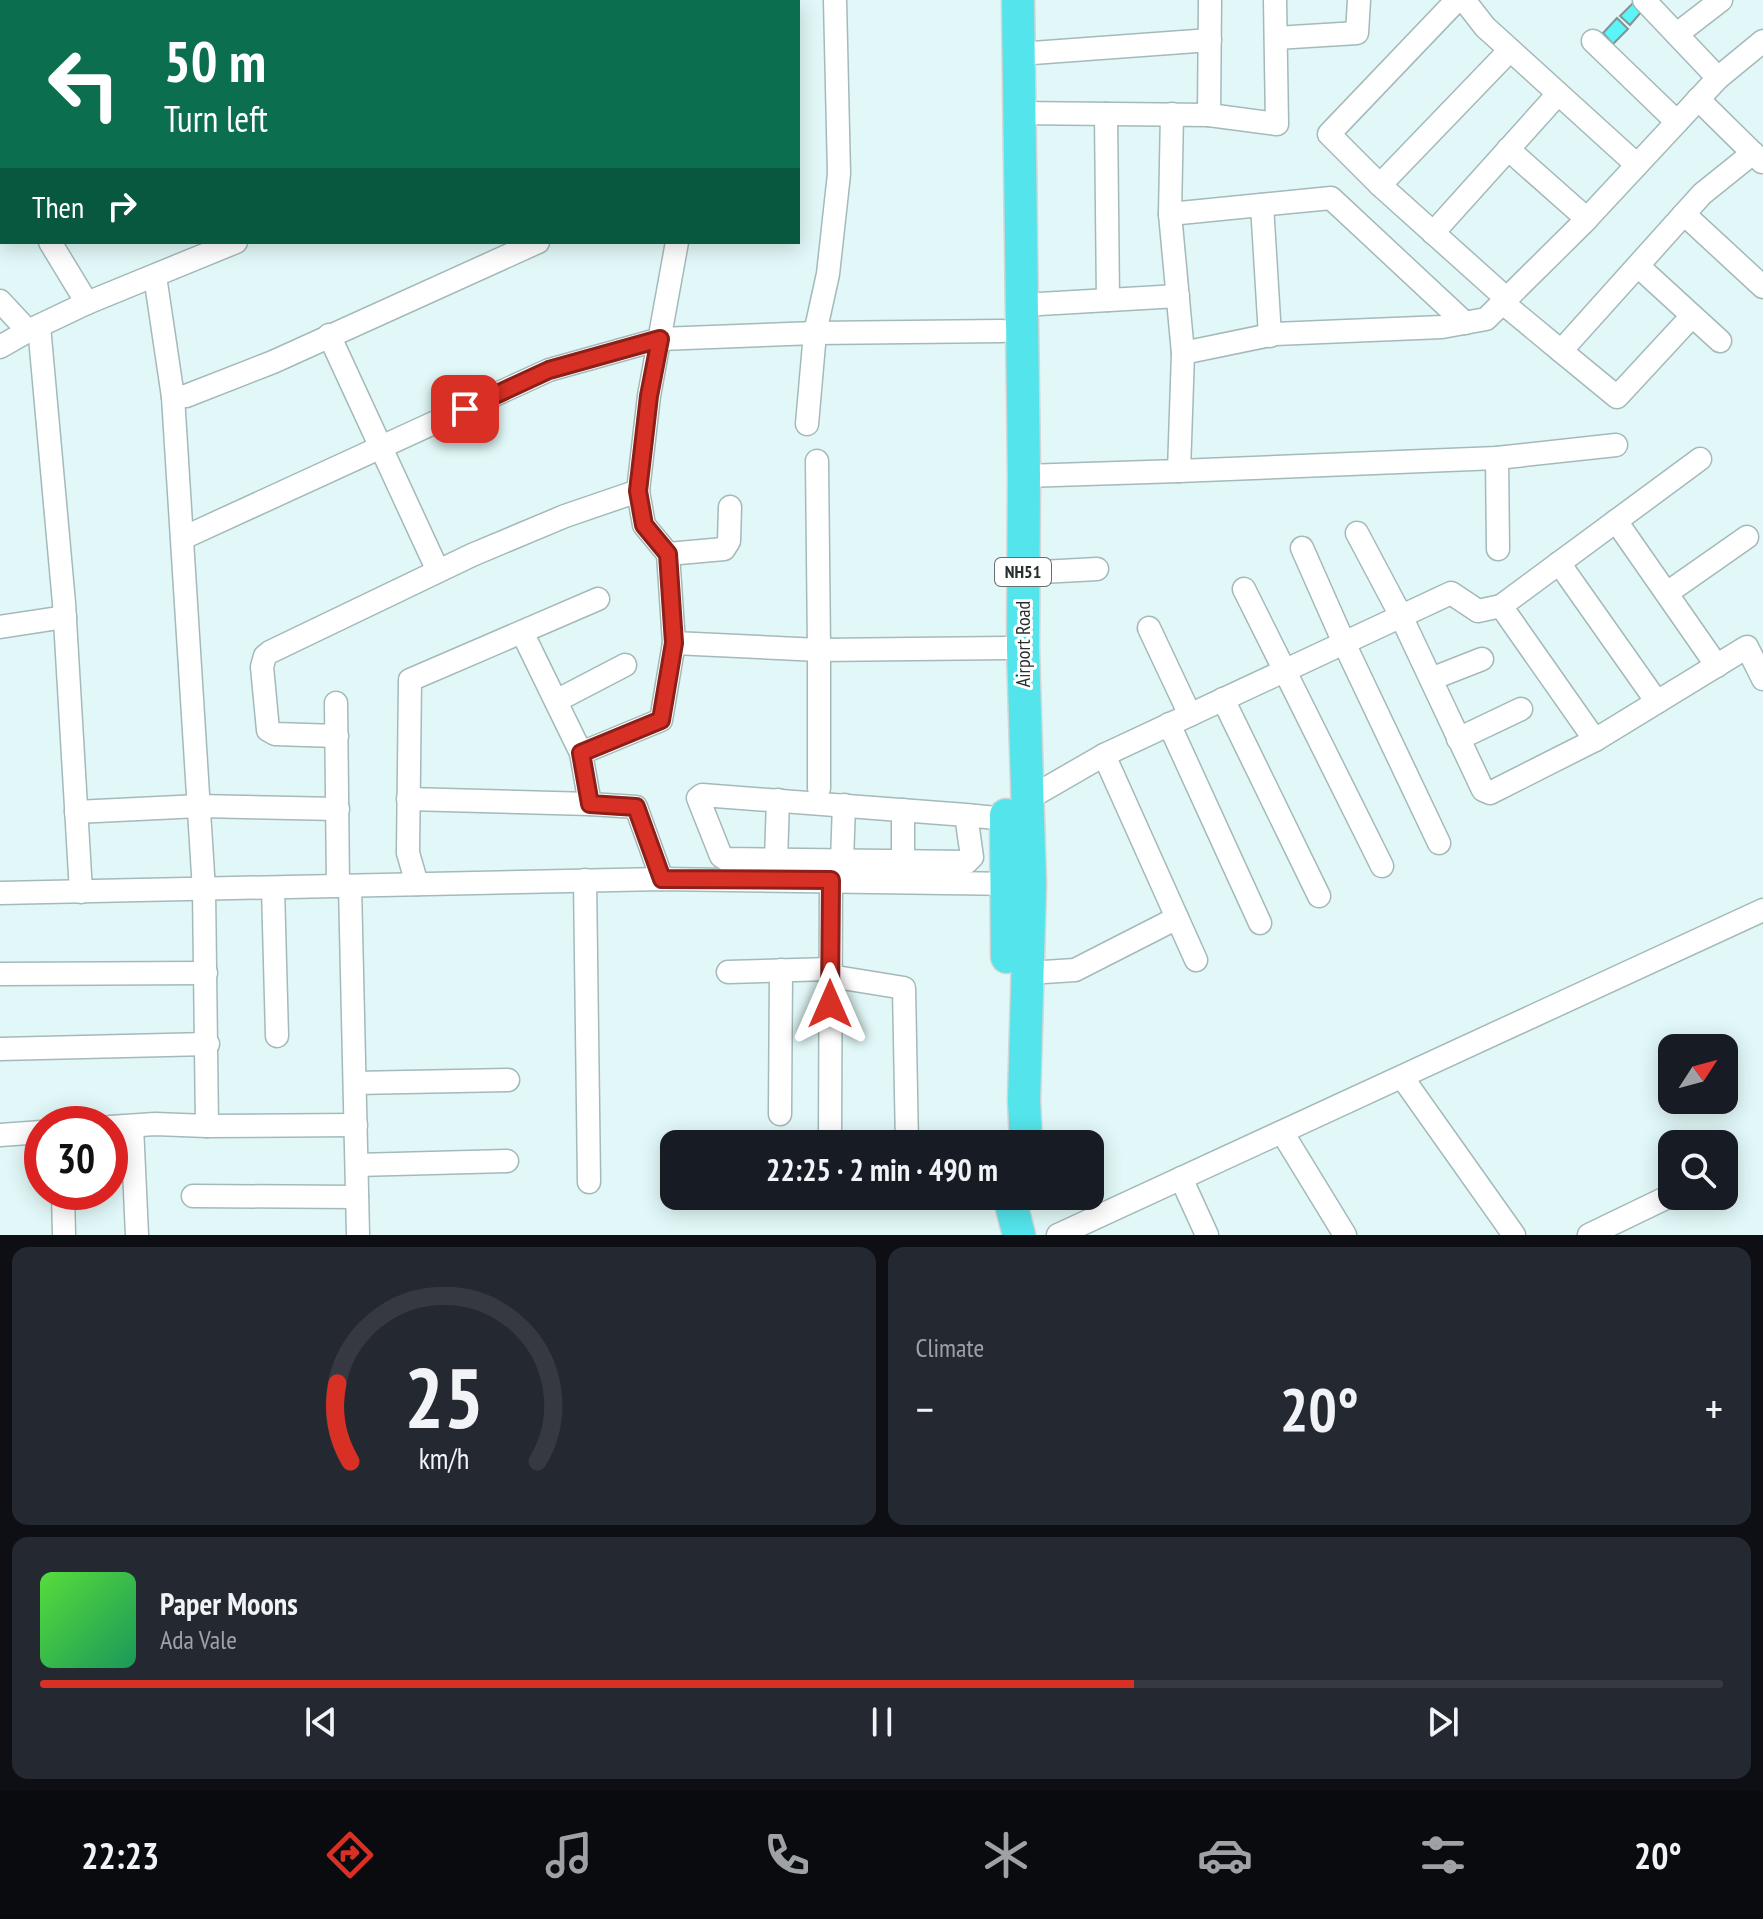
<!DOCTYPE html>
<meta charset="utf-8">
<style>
body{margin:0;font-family:"PT Sans Narrow",sans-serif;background:#242831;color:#f1f3f6;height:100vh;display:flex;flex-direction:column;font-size:30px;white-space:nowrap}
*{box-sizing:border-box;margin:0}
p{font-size:26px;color:#9ea1a6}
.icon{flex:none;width:44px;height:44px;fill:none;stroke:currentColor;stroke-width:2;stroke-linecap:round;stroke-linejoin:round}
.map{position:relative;height:1235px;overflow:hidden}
.side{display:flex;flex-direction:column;gap:12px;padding:12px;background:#0d0f14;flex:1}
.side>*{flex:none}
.top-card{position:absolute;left:0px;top:0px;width:800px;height:244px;box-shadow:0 4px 20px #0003;background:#0b6e4f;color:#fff;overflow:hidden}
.needle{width:52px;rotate:54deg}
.controls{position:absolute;left:1658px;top:1034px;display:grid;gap:16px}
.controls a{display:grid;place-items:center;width:80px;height:80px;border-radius:16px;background:#171b24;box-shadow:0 4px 20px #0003;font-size:40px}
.speed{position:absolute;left:24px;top:1106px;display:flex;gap:16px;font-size:40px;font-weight:700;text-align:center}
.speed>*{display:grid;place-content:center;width:104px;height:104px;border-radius:50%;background:#171b24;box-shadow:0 4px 20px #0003;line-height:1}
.speed .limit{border:12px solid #d22;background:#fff;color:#111}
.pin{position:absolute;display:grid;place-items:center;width:68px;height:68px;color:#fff;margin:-34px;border-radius:16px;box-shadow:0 4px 12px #0006}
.me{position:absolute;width:88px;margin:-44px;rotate:0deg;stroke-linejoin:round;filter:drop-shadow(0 0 6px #0008)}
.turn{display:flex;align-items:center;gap:28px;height:168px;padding:0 32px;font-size:36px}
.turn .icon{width:104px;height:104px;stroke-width:2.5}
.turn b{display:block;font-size:56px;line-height:68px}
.then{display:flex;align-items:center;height:76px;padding:0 32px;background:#0003;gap:16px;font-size:30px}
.big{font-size:60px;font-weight:600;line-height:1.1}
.side .card{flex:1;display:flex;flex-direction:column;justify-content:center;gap:12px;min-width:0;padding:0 28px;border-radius:16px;background:#242831}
.side .dial{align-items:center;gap:0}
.dial svg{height:208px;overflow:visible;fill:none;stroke:#363941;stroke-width:7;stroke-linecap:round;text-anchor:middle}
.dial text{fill:#f1f3f6;stroke:none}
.song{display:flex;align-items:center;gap:24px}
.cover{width:96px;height:96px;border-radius:12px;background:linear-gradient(135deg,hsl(110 70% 55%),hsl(150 70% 35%))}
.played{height:8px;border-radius:4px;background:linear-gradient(90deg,#d93025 65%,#363941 65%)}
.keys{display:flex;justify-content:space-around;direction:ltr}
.heat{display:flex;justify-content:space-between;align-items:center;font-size:44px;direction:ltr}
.side .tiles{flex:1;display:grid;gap:12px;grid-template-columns:1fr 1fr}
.card:last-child{grid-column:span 2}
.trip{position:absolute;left:660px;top:1130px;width:444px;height:80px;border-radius:16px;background:#171b24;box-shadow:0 4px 20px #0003;font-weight:600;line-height:80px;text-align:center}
.tab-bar{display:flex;height:128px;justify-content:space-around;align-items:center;background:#090b0e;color:#9ea1a6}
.tab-bar .icon{width:56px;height:56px}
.tab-bar .on{color:#d93025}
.tab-bar b{font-size:36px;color:#f1f3f6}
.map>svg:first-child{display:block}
</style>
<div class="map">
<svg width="1763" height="1235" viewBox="0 0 1763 1235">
<rect width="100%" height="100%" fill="#e2f8f8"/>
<!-- building -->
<g fill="#5af4f9" stroke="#809494" stroke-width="2">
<path d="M1633 3 1642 11 1630 25 1620 16Z"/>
<path d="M1617 18 1628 29 1613 44 1603 33Z"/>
</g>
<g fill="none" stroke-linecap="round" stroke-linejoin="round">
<!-- minor casing -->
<g stroke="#a4b9ba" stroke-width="25">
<g id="minor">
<path d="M53 0 54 2"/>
<path d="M679 0V2"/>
<path d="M835 0 839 174 828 274 815 333 1002 331"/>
<path d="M1457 0 1329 134 1380 185 1507 299"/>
<path d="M1464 0 1485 27 1637 165"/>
<path d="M1644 0 1718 78 1763 41"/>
<path d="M129 2 133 0"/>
<path d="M407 2 411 0"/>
<path d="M778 2 783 0"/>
<path d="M1677 34 1721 0"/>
<path d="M1276 38 1357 33 1359 0"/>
<path d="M1593 41 1677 122"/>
<path d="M1019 54 1210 40"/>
<path d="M0 68 2 67"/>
<path d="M1698 99 1762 162"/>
<path d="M1017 113 1209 115 1210 0"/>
<path d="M1106 114 1108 300"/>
<path d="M1172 114 1170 214 1183 353"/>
<path d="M1209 115 1277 124 1275 0"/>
<path d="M1508 149 1587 219"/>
<path d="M1380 185 1510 50"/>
<path d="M0 186 2 189"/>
<path d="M1262 205 1270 336"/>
<path d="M1170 214 1331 198 1465 323"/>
<path d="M1684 214 1763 287"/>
<path d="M0 219 2 218"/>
<path d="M1433 233 1558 94"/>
<path d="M50 242 87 303"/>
<path d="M1638 266 1720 341"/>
<path d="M0 301 28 331 0 347"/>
<path d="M1503 303 1561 351 1702 194 1753 153"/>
<path d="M1022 305 1178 296"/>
<path d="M39 326 64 603 81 892"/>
<path d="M28 331 87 303 236 242"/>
<path d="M329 335 438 571"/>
<path d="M1561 351 1617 397 1692 316"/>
<path d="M173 397 186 396 273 362 538 242"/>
<path d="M1497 458 1498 549"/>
<path d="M1700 459 1501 606 1595 740 1747 647 1763 679"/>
<path d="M817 461 819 650 1007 648"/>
<path d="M1179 471 1497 458 1616 445"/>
<path d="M1024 476 1179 471 1183 353 1275 334 1442 327 1486 319 1583 223 1718 78"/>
<path d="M638 491 644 525 668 554 674 643 819 650V788"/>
<path d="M1616 521 1717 666"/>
<path d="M1357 533 1401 616 1483 790 1490 793 1595 740"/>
<path d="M183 538 549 370 660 339 815 333 807 424"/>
<path d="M1302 548 1344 643 1439 843"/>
<path d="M668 554 724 549 729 541 730 507"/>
<path d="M1559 563 1657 702"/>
<path d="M1023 573 1097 569"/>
<path d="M1244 589 1382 866"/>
<path d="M1667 593 1747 537"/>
<path d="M0 627 65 617"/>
<path d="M1149 628 1190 715"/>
<path d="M522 632 581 753"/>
<path d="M1431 679 1482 659"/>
<path d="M1223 699 1319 896"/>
<path d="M556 701 625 665"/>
<path d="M336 703 338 886"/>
<path d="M1169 724 1260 923"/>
<path d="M337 736 275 734 268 730 262 667 265 656 270 652 472 555 565 516 638 491 649 396 677 242"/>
<path d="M1458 739 1521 709"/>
<path d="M1104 755 1196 960"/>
<path d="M408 799 590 804"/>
<path d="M1026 800 1104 755 1451 593 1478 611 1501 606"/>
<path d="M903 810V861"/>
<path d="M76 812 199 806 338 809"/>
<path d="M966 815 972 857 967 862 726 859 721 856 698 798 702 795 966 815 1006 819"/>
<path d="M776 860 778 800"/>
<path d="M842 861 844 805"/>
<path d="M662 879 636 807 590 804 581 753 661 720 674 643"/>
<path d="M585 880 589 1182"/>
<path d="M417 884 408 853 410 680 598 599"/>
<path d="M350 886 358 1235"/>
<path d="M273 888 277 1036"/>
<path d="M0 893 662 879 1020 884"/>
<path d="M728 972 830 969"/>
<path d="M1028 973 1075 970 1177 918"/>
<path d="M0 974 206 973"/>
<path d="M830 976 904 988 907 1144"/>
<path d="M0 1049 208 1044"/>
<path d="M1402 1077 1514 1235"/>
<path d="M355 1083 508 1080"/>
<path d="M780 1114 781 970"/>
<path d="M132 1126 137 1235"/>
<path d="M207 1126 356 1125"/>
<path d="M110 1127 155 1124 207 1126 204 890 173 397 155 276"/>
<path d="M1282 1132 1345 1235"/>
<path d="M0 1135 42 1132"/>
<path d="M830 1144 831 880"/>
<path d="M357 1165 507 1161"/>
<path d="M1181 1178 1207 1235"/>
<path d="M63 1192 64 1235"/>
<path d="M193 1196 357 1197"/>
<path d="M1058 1235 1763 910"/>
<path d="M1589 1235 1672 1195"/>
</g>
</g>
<!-- highway casing -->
<g stroke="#d4d5d5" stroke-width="35">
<g id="highway">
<path d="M1018 0 1024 476 1023 649 1030 884 1024 1100 1026 1144"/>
<path d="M1006 815 1007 957"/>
<path d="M1009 1196 1019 1235"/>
</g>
</g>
<!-- minor -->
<use href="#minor" stroke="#fff" stroke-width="22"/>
<!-- highway -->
<use href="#highway" stroke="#53e5eb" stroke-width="32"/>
</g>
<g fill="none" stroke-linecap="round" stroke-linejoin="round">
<!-- route casing -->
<g stroke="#8d1f18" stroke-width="20">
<path id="route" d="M465 409 549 370 660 339 649 396 638 491 644 525 668 554 674 643 661 720 581 753 590 804 636 807 662 879 831 880 830 1004"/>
</g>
<!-- route -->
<use href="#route" stroke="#d93025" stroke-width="14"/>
</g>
<g text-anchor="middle" stroke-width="6" stroke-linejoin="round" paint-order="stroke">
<!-- shield labels -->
<rect fill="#fff" stroke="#686d6d" stroke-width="2" x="995" y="558" width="56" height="28" rx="6"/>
<g font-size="18" font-weight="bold" fill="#272f2f">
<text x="1023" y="578">NH51</text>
</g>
<!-- street labels -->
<g font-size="20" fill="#272f2f" stroke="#fff">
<text transform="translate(1023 644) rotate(-90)" y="7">Airport Road</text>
</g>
</g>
</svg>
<div class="controls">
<a><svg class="needle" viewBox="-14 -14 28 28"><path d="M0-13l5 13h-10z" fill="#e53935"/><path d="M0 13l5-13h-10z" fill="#9ea1a6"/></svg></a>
<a><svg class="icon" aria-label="search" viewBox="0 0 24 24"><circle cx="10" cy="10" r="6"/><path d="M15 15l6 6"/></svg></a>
</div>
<div class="speed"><div class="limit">30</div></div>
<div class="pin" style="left:465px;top:409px;background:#d93025"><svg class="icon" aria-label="arrive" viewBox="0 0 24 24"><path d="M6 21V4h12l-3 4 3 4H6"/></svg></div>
<svg class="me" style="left:830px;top:1004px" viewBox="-20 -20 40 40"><path d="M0-17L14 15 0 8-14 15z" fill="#d93025" stroke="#fff" stroke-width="4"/></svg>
<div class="trip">22:25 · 2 min · 490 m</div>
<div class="top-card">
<div class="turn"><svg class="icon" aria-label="left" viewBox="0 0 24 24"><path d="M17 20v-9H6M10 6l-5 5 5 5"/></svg><div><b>50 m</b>Turn left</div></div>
<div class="then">Then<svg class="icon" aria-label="right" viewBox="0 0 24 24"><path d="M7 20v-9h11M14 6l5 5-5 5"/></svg></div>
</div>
</div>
<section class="side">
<div class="tiles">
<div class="card dial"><svg viewBox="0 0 100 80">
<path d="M14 69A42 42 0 1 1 86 69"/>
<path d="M14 69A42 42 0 0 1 9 39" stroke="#d93025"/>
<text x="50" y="56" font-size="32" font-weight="700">25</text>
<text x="50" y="72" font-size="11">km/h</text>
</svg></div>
<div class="card"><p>Climate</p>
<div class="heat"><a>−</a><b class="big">20°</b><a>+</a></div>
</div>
<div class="card">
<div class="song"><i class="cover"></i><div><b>Paper Moons</b><p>Ada Vale</p></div></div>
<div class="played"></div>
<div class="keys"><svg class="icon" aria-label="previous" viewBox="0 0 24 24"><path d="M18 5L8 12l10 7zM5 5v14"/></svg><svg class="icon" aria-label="pause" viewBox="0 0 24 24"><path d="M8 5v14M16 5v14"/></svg><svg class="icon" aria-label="next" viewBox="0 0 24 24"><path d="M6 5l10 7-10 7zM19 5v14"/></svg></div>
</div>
</div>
</section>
<nav class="tab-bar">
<b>22:23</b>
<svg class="icon on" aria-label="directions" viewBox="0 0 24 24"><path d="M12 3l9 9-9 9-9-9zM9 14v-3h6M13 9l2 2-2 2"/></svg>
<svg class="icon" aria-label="music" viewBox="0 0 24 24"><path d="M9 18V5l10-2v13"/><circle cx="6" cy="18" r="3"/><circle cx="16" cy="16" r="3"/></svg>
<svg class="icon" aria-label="phone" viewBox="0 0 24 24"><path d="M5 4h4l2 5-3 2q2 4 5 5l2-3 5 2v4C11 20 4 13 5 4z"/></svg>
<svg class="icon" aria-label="climate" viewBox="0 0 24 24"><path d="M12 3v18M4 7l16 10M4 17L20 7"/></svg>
<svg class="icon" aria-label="car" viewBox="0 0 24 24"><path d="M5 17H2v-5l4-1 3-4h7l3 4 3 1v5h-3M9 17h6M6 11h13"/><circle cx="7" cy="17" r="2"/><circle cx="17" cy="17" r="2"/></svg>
<svg class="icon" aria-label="filters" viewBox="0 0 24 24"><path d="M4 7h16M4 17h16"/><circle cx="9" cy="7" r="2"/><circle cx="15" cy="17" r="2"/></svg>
<b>20°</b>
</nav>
